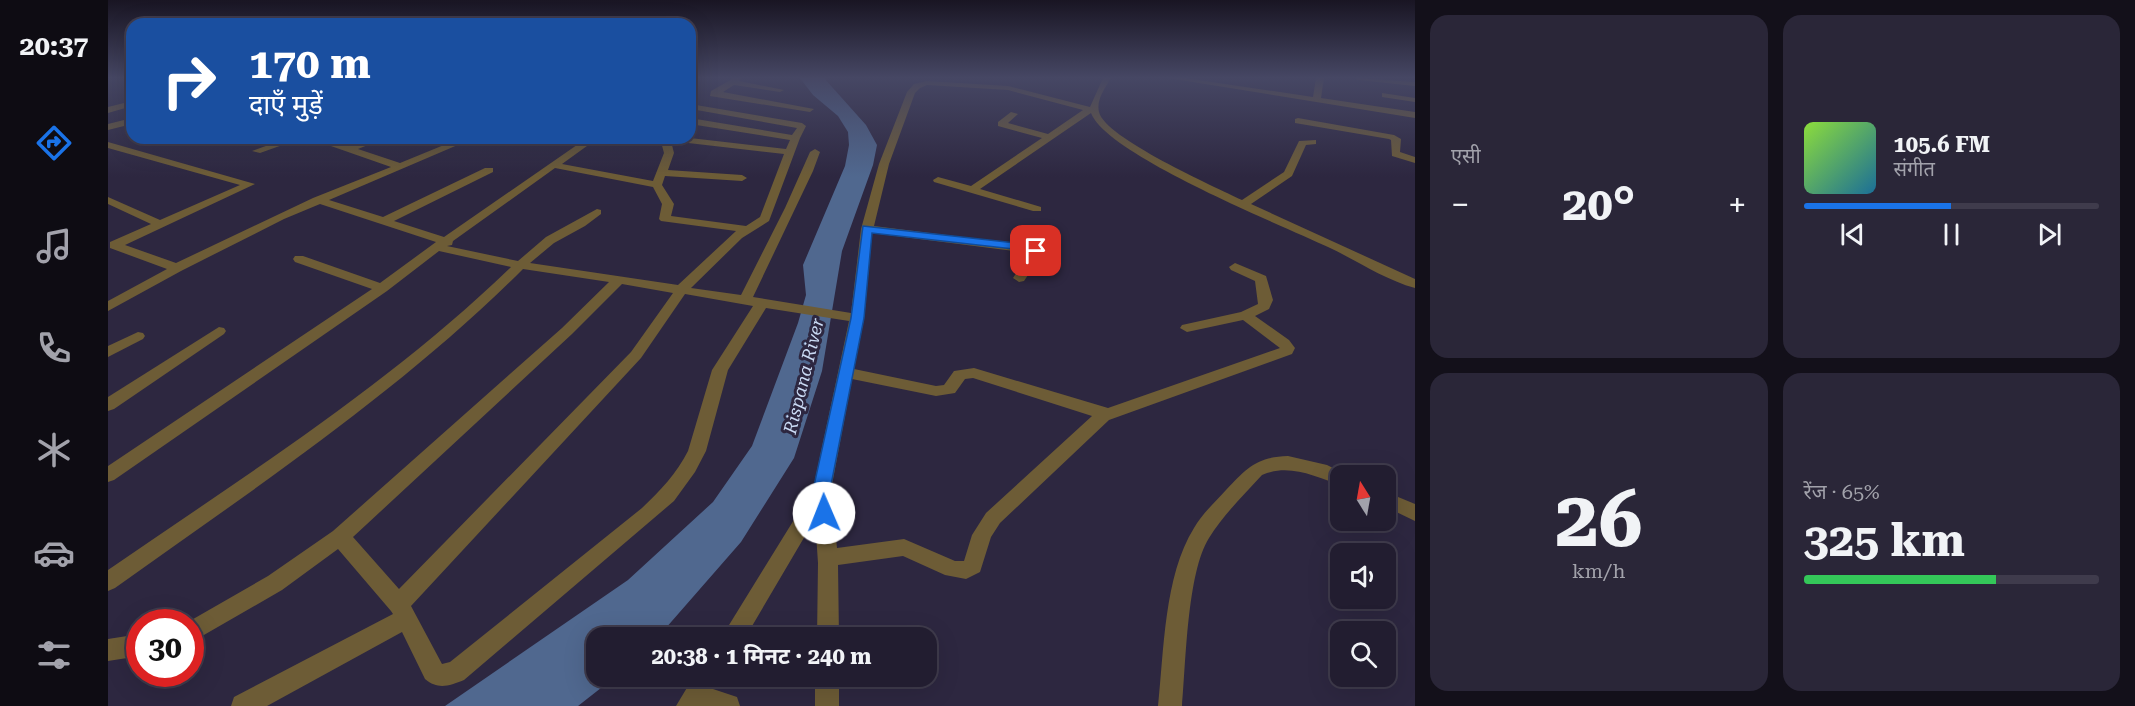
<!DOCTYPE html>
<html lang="hi">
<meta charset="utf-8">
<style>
body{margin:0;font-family:"Roboto Serif","Noto Sans Devanagari",serif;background:#2a2638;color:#f1f3f6;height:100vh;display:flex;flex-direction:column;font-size:22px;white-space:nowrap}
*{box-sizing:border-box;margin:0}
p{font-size:20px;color:#a2a2ab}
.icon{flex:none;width:33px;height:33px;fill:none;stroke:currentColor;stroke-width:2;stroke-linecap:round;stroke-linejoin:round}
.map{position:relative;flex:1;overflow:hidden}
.sheet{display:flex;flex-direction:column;gap:15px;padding:15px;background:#13101a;width:720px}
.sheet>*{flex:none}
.top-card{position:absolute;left:18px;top:18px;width:570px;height:126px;border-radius:18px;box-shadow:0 6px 24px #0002,0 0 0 2px #3f3b4c;background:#1a4fa0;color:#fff;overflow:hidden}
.needle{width:39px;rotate:349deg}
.tools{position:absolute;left:1222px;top:465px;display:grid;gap:12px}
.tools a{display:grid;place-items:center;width:66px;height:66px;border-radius:12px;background:#221d30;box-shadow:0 6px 24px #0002,0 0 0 2px #3f3b4c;font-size:30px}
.speed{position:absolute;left:18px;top:609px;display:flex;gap:12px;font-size:30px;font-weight:700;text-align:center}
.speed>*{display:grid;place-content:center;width:78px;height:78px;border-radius:50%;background:#221d30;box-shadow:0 6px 24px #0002,0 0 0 2px #3f3b4c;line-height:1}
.speed .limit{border:9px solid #d22;background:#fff;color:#111}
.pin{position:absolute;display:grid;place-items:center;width:51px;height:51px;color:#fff;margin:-26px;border-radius:12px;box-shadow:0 3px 9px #0006}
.me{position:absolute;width:66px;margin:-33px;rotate:359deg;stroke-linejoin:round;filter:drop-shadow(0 0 4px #0008)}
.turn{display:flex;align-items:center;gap:21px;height:126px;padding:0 24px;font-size:27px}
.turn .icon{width:78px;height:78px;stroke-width:2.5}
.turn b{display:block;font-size:42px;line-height:51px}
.big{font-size:45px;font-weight:700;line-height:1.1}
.sheet .tile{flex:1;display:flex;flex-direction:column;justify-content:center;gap:9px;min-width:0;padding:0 21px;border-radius:18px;background:#2a2638}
.sheet .dial{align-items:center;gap:0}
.dial b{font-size:78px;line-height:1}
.song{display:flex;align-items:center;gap:18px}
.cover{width:72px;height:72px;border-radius:9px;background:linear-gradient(135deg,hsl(90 70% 55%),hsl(200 70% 35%))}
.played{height:6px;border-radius:3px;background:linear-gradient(90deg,#1a73e8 50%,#3f3b4c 50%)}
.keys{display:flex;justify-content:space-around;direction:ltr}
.heat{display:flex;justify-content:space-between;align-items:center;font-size:33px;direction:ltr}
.charge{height:9px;border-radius:4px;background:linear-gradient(90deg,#34c759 65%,#3f3b4c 0)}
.sheet .tiles{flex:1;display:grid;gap:15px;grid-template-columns:repeat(2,1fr)}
.trip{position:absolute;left:478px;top:627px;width:351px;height:60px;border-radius:18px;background:#221d30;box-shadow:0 6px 24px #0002,0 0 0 2px #3f3b4c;font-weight:700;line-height:60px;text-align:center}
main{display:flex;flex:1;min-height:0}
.menu{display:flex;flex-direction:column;width:108px;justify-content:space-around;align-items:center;background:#0e0c13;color:#a2a2ab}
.menu .icon{width:42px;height:42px}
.menu .selected{color:#1a73e8}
.menu b{font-size:27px;color:#f1f3f6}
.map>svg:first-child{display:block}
</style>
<main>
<nav class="menu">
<b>20:37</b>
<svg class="icon selected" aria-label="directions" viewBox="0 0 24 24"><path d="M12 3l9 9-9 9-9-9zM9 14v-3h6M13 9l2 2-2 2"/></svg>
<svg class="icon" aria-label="music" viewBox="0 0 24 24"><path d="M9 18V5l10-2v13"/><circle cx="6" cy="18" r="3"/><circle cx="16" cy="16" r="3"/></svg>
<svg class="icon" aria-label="phone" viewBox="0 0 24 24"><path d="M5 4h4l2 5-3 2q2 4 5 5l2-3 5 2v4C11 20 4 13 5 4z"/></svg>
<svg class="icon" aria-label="climate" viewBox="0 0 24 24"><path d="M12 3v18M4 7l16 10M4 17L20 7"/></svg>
<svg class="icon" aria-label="car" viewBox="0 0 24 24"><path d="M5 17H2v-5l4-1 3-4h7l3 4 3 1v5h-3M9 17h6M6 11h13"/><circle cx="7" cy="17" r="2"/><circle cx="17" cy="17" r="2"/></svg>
<svg class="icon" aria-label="filters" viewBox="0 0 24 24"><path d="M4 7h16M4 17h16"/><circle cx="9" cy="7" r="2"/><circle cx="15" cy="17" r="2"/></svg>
</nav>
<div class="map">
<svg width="1307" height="706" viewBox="0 0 1307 706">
<rect width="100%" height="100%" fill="#2d2740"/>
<!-- water -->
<path fill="#50688f" d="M692 78H716L758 125 769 145 765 165 734 251 714 371 686 458 633 542 550 637 489 638V676L507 677 470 706H337L520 580 605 502 644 446 690 323 698 295 695 265 737 166 741 145 740 132 730 116 705 95Z"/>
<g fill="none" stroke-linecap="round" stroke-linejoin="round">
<!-- minor -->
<g fill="#6d5c36" fill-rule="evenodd">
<path d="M626 78H634L631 81 676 90 672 92 626 85 615 92 706 109 702 112 602 96 603 91Z"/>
<path d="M995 78H1003C997 88 988 100 991 112 997 138 1107 187 1134 200L1176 172 1191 141 1208 140V144L1198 145 1184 176 1143 204 1307 279V288C1277 280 1248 260 1220 247 1173 225 999 155 983 113L872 189 933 207V211H925L826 182 825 180 830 177 863 186 934 138 890 126V122L903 112 910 114 900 123 940 134 975 110 900 90 819 85 812 88 807 93 781 164 766 226 925 246 929 247 934 254 916 281 911 282 905 278 921 253 764 233 756 318 746 369 828 386 836 385 846 371 866 368 1000 408 1172 348 1135 320 1079 332 1072 328 1074 325 1133 312 1150 304 1147 281 1123 270 1121 267 1127 263 1158 276 1165 300 1161 309 1147 316 1181 340 1187 348 1184 354 1001 420 892 523 883 537 872 572 858 579 837 575 795 556 730 565 731 638H709L710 563 707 519 637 638H613L705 489 741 321 658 308 620 370 598 451 587 472 566 501 356 680C341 686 330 690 317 679L294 632 159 706H123L126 697 285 614 283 611 230 549 174 590 82 643V622H80L160 576 225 531 454 328 501 282 415 269C293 391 147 488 7 588L0 591V570C138 475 282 384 403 267L331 251 279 291 6 480 0 482V466L264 289 187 262 185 259 187 256H195L272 283 328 242 212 204 176 219 73 271 0 311V301L59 269 2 248V242L43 224 0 204V197L52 220 132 185 0 148V142L147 184 17 245 68 263 205 198 283 167 200 138H214L240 146 263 138H277L250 149 292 163 353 138H366L221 200 275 217 377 168H385V172L286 221 336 237 479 138H490L454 164 545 181 556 153 552 138H582L678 149 682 140 582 124V118L684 135 689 128 583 109 582 104 694 123 698 126 692 138 661 221 634 238 583 288 633 295 677 208 702 152 707 149 712 152 705 171 645 297 743 313 753 229 771 164 799 92 806 84 819 81 900 86 982 107ZM563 141 676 154 652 217 638 226 563 216 566 204 554 185 557 176 634 181 639 178 634 175 560 170 566 153ZM447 168 545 187 554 204 551 219 553 221 628 231 570 285 422 263 446 243 477 226 493 214V210L489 209 438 237 410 261 339 246 344 245 345 241ZM514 284 565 293 523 352 291 589 245 537 464 334ZM577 294 645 306 604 370 580 451C569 473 552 491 534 508L342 662 334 664 303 606 533 358ZM865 378 984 416 878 513 864 535 856 561H847L796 539 729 548 723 490 744 379 828 396 847 393 857 379Z"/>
<path d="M1060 78H1077L1205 97 1208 78H1216L1213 98 1307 112V118Z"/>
<path d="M1247 78 1307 82V86L1251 80Z"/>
<path d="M1274 93 1307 98V102L1274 97Z"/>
<path d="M24 101V106L0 113V107Z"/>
<path d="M24 118V124L0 130V124Z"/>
<path d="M1190 118 1286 135 1293 139 1292 152 1307 157V163L1284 156 1283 140 1281 139 1187 123V119Z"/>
<path d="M180 138H194L152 153 144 151Z"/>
<path d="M111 327 116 328 118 331 116 334 6 409 0 411V397Z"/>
<path d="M30 332 35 333 37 336 35 339 0 357V346Z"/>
<path d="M1180 456 1219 465 1241 476H1233V485C1207 477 1182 463 1154 475 1136 495 1115 515 1101 538 1079 573 1078 663 1074 706H1050C1056 651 1056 576 1086 528 1094 514 1107 502 1118 490 1139 468 1148 457 1180 456Z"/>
<path d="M1278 492 1307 504V521L1278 507Z"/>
<path d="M32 634V656L0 661V639Z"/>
<path d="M586 676H612L605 689 629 697 632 706H568Z"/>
<rect x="707" y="676" width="24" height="30"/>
</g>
</g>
<!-- sky -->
<linearGradient id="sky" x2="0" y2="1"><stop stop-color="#191523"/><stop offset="0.44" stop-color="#464764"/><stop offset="1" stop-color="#464764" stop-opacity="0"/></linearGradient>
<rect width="1307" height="177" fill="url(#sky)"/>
<!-- route -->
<path fill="#1a73e8" stroke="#114b97" stroke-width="1.5" d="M755 226 917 244 933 251 928 255 915 250 764 233 756 318 722 490 725 513 722 518 716 520 710 518 705 490 743 318Z"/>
<g text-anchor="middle" stroke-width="6" stroke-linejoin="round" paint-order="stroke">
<!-- water labels -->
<g font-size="18" font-style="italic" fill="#cadaf4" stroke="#2d2740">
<text transform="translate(696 376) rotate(-76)" y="6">Rispana River</text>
</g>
</g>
</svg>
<div class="tools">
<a><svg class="needle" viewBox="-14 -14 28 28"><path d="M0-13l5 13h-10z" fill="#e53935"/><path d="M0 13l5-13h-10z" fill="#a2a2ab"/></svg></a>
<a><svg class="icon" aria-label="sound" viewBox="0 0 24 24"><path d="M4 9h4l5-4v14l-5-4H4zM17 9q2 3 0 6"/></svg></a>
<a><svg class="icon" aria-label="search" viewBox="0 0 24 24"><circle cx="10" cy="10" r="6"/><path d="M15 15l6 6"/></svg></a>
</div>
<div class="speed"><div class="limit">30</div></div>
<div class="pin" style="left:928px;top:251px;background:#d93025"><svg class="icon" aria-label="arrive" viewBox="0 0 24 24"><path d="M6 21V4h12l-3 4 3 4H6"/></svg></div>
<svg class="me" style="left:716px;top:513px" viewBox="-20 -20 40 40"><circle r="19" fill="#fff"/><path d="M0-13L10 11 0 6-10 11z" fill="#1a73e8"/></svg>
<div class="trip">20:38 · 1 मिनट · 240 m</div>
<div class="top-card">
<div class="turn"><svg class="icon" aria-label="right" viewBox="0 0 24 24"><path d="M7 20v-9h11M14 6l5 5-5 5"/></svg><div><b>170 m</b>दाएँ मुड़ें</div></div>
</div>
</div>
<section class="sheet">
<div class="tiles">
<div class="tile"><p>एसी</p>
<div class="heat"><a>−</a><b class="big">20°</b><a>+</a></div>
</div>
<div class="tile">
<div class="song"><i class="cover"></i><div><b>105.6 FM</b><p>संगीत</p></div></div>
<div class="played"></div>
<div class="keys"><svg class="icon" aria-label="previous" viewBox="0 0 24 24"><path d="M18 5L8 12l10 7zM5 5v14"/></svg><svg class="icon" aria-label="pause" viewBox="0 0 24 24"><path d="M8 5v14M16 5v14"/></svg><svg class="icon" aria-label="next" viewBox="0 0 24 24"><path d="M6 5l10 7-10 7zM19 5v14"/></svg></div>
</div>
<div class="tile dial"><b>26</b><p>km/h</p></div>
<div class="tile"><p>रेंज · 65%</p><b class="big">325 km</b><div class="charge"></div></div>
</div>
</section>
</main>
